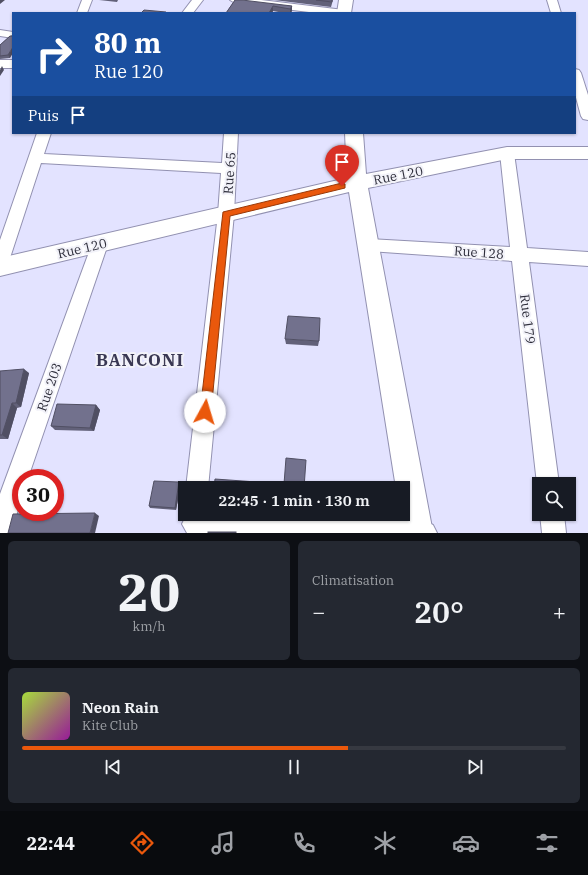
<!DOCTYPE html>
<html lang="fr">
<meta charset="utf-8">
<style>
body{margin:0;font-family:"IBM Plex Serif",serif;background:#242831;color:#f1f3f6;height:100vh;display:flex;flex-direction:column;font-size:15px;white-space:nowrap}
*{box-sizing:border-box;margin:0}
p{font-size:13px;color:#9ea1a6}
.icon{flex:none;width:22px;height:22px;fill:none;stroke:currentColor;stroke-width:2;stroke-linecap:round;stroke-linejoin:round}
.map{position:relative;height:533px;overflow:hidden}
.side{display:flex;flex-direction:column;gap:8px;padding:8px;background:#0d0f14;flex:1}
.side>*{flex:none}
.top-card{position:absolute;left:12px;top:12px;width:564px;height:122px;border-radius:0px;box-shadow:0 1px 3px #0004;background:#1a4fa0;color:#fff;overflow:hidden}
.tools{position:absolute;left:532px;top:477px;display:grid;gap:8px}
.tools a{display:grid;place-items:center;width:44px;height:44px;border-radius:0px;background:#171b24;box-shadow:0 1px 3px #0004;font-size:20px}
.speed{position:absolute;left:12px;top:469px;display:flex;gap:8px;font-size:20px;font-weight:700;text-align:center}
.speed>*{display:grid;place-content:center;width:52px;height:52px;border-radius:50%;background:#171b24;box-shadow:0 1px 3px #0004;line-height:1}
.speed .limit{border:6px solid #d22;background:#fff;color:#111}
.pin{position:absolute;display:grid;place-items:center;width:34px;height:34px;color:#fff;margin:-41px -17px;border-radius:50% 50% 50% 0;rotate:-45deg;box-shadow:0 0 4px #0007}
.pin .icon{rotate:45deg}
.me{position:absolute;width:44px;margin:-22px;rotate:6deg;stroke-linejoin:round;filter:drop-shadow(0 0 3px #0008)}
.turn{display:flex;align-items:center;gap:14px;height:84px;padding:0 16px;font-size:18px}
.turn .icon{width:52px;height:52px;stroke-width:2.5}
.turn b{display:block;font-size:28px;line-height:34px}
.then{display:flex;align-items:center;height:38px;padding:0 16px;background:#0003;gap:8px;font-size:15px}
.big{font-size:30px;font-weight:600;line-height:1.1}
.side .tile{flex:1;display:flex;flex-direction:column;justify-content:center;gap:6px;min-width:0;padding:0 14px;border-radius:6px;background:#242831}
.side .dial{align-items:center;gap:0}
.dial b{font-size:52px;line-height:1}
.song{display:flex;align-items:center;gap:12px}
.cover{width:48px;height:48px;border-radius:6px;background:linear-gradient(135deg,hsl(80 70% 55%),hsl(300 70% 35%))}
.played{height:4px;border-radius:2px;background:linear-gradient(90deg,#ea580c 60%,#363941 60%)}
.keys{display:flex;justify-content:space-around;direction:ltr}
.heat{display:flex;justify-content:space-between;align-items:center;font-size:22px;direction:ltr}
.side .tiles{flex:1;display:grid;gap:8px;grid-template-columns:1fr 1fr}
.tile:last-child{grid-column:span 2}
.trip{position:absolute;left:178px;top:481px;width:232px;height:40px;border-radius:0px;background:#171b24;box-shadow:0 1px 3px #0004;font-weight:600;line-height:40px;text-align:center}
.tabs{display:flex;height:64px;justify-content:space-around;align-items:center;background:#090b0e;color:#9ea1a6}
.tabs .icon{width:28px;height:28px}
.tabs .on{color:#ea580c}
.tabs b{font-size:18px;color:#f1f3f6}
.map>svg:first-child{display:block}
</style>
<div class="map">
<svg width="588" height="533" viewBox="0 0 588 533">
<rect width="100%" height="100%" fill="#e3e3ff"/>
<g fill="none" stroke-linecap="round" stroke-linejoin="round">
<!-- street casing -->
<g stroke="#9291b1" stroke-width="2">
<g id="street">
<path d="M82 0H92L87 13H77Z"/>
<path d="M192 0H203L193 13H182Z"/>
<path d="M230 0H261L344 10 349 13H317L235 3Z"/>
<path d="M547 0H557L561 13H551Z"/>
<path d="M0 30 13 32V38L0 36Z"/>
<rect x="0" y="60" width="13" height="8"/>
<path d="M575 69 579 70 581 73 588 95V120L583 119 581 116 575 94Z"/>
<path d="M37 133H51L44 154 222 163 224 133H238L234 214 208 488H186L218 214 221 173 41 163 8 264 6 269 0 271V240Z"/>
<path d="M507 148 512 150 514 153 527 248 588 252V266L529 262 559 484H539V489L537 484 512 261 369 251 363 250 361 245 363 240 369 239 510 247 500 153 502 150Z"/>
<path d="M100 238 106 239 108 244 28 478H21V499L12 531 11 533H0V494L92 244 94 239Z"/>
<path d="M190 514 416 517 433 525 437 533H187L182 524 186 516Z"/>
<path d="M540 514H564L566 533H542Z"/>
</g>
</g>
<!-- secondary casing -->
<g stroke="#9291b1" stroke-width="2">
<g id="secondary">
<path d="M339 0H353L351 13H337Z"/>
<path d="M345 133H363L366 174 507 147H588V159H507L368 188 433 533H403L400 514H403V488H396L349 192 0 276V258L347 178Z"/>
</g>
</g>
<!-- street -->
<use href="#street" fill="#fff" fill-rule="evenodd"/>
<!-- secondary -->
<use href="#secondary" fill="#fff" fill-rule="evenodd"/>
</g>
<!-- wall -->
<g fill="#626179">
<path d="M99 0H118L117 2Z"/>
<path d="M235 0 292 6V11L291 13H284L273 11 272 13H226Z"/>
<path d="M274 0H333L331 7Z"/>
<path d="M10 36V58L0 59V45Z"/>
<path d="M285 339 319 341 318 346 286 344Z"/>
<path d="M0 371 29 373 21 407 17 408 8 439H0Z"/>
<path d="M96 405 100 410 94 431 55 430 51 426Z"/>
<path d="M179 482 181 484 176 510 150 508 149 506Z"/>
</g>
<!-- shaded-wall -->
<g fill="#504f63">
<path d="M0 0H5L0 4Z"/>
<path d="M273 6V11L272 13H269Z"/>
<path d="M292 6V11L290 13V9Z"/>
<path d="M13 47V53L10 58 8 55Z"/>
<path d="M2 66 4 70 0 76V70Z"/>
<path d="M24 369 29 373 21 407 16 403Z"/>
<path d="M12 403 17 408 8 439 2 435Z"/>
<path d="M96 405 100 410 94 431 90 428Z"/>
<path d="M179 482 181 484 176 510 175 508Z"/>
<path d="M95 513 99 516 95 533H90Z"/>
</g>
<!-- building -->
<g fill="#72718d" stroke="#504f63">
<path d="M235 0H242L292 6 290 9 273 6 269 13H226Z"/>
<path d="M316 0H332V2Z"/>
<path d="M144 10 166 12V13H141Z"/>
<path d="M13 33V47L8 55 0 56V45L10 36H12Z"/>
<path d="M288 316 320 318 319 341 285 339Z"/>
<path d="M24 369 16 403H12L2 435H0V371Z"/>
<path d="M57 404 96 405 90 428 51 426Z"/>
<path d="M286 458 306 460 304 488H214L215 479 284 484Z"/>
<path d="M154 481 179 482 175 508 149 506Z"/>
<path d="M95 513 90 533H8L13 514Z"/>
<rect x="208" y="532" width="28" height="1"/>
</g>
<!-- route -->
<path fill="#ea580c" stroke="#983908" d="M342 183 345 184V188L230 216 211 412 209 416 205 417 201 416 200 412 223 212Z"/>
<g text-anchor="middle" stroke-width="4" stroke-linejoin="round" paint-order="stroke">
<!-- street labels -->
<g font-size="13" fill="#2e2e3b" stroke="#f2f2f9">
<text transform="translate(229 173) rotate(-86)" y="5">Rue 65</text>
<text transform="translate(398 175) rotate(-11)" y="5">Rue 120</text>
<text transform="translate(82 248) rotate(-13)" y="5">Rue 120</text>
<text transform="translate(479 252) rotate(4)" y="5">Rue 128</text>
<text transform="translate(528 319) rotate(83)" y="5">Rue 179</text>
<text transform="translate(49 387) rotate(-71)" y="5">Rue 203</text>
</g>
<!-- district labels -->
<g font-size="17" font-weight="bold" letter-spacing="1" fill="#3a3853" stroke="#f2f2f9">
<text x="140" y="366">BANCONI</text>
</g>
</g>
</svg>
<div class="tools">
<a><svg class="icon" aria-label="search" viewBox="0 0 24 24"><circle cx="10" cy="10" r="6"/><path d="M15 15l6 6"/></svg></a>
</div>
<div class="speed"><div class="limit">30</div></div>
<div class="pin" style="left:342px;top:186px;background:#d93025"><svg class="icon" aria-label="arrive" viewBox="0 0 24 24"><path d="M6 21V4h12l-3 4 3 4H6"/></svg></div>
<svg class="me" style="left:205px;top:412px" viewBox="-20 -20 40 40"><circle r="19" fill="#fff"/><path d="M0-13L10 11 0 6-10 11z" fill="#ea580c"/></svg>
<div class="trip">22:45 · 1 min · 130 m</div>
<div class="top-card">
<div class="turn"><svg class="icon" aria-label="right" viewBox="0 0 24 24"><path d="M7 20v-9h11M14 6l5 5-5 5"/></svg><div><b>80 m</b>Rue 120</div></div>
<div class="then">Puis<svg class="icon" aria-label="arrive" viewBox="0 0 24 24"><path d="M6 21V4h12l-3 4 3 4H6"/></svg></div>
</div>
</div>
<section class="side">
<div class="tiles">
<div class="tile dial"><b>20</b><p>km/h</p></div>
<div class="tile"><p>Climatisation</p>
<div class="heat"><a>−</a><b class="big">20°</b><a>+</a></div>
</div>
<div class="tile">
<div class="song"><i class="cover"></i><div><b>Neon Rain</b><p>Kite Club</p></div></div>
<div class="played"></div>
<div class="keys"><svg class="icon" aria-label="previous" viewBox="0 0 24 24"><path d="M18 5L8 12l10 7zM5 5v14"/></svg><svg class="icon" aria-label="pause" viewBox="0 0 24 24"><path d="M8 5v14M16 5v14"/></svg><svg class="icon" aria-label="next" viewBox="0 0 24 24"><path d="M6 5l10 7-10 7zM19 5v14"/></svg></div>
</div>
</div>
</section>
<nav class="tabs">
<b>22:44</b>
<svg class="icon on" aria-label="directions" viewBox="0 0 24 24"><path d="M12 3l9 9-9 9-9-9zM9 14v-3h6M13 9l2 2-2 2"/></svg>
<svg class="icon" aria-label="music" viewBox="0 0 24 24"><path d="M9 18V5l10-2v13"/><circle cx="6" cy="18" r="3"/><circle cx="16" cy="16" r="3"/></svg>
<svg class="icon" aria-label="phone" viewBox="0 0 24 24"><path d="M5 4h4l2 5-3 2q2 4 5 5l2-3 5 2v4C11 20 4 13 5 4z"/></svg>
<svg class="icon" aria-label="climate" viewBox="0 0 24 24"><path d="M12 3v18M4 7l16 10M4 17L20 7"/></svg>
<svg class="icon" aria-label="car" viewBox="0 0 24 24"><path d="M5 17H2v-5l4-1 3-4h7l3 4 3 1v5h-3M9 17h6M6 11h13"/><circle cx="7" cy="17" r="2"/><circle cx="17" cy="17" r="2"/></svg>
<svg class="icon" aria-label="filters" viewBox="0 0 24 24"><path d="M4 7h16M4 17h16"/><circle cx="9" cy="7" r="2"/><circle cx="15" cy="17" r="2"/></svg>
</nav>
